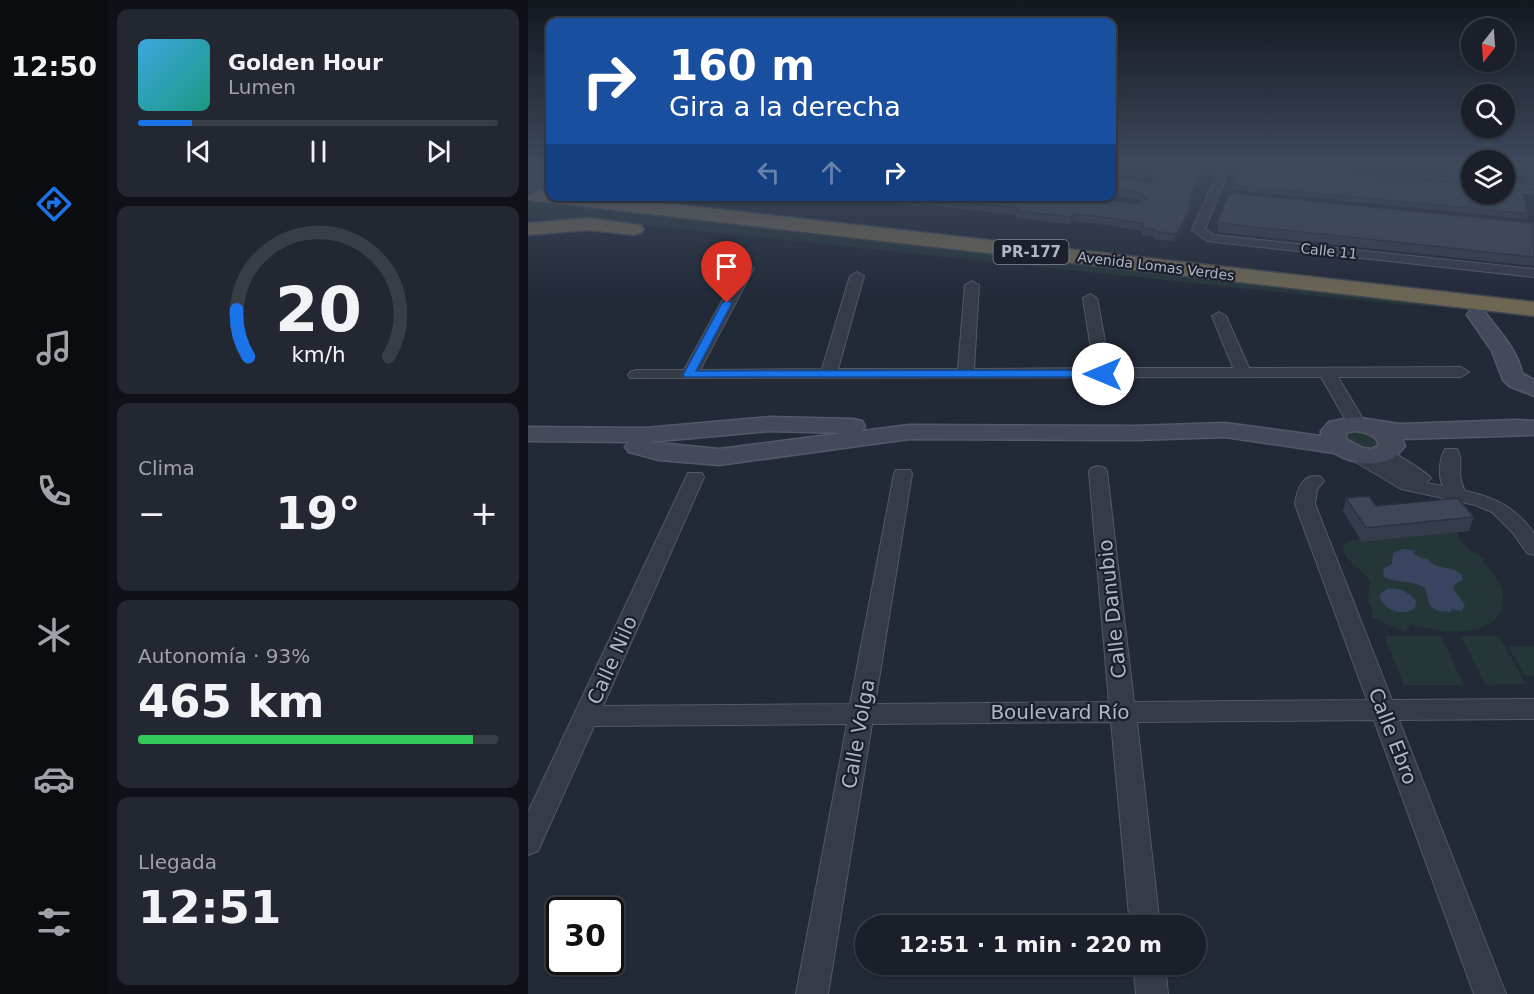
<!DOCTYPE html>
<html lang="es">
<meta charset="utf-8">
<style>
body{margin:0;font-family:"DejaVu Sans",sans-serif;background:#232731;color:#f1f3f6;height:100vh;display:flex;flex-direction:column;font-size:22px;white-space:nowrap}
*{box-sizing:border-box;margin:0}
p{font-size:20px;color:#9fa2a8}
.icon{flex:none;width:33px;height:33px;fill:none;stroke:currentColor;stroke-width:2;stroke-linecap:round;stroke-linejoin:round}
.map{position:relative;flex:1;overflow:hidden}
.drawer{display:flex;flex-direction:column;gap:9px;padding:9px;background:#0e1117;width:420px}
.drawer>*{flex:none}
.guide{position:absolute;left:18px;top:18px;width:570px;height:183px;border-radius:12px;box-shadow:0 2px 4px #0004,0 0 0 2px #383d46;background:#1a4fa0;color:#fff;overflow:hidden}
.needle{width:39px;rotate:197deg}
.tools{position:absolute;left:933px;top:18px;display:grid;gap:12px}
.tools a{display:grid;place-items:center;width:54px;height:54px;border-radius:50%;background:#1a1f29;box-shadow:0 2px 4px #0004,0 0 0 2px #383d46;font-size:30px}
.speed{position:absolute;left:18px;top:897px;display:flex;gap:12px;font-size:30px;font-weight:700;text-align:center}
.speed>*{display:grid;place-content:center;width:78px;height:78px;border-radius:50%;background:#1a1f29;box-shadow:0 2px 4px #0004,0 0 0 2px #383d46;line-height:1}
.speed .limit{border:3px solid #111;border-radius:9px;background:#fff;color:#111}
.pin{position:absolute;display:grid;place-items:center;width:51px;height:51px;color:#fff;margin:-62px -26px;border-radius:50% 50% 50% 0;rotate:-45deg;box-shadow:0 0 6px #0007}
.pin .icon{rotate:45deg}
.me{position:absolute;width:66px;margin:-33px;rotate:270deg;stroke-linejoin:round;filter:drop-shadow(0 0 4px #0008)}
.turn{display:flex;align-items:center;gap:21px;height:126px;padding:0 24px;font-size:27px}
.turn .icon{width:78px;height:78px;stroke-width:2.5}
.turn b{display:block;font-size:42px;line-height:51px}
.lanes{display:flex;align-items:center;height:57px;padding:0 24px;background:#0003;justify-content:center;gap:30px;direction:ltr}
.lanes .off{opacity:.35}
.big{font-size:45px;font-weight:600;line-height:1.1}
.drawer .widget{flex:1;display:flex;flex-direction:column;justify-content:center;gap:9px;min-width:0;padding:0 21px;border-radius:12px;background:#232731}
.drawer .dial{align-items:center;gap:0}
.dial svg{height:156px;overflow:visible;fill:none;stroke:#383d46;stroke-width:7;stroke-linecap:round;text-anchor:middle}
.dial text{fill:#f1f3f6;stroke:none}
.song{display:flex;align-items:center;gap:18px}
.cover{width:72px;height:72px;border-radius:9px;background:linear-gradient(135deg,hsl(200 70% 55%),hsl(170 70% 35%))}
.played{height:6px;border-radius:3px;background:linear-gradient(90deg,#1a73e8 15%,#383d46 15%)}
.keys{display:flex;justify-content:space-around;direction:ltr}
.heat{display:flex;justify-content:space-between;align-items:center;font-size:33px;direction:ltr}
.charge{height:9px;border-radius:4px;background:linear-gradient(90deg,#34c759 93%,#383d46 0)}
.trip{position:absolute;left:327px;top:915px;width:351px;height:60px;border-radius:30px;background:#1a1f29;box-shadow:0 2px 4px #0004,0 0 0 2px #383d46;font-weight:600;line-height:60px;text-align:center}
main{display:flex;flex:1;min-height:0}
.tabs{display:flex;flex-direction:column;width:108px;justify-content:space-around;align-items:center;background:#0a0c10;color:#9fa2a8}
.tabs .icon{width:42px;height:42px}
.tabs .on{color:#1a73e8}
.tabs b{font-size:27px;color:#f1f3f6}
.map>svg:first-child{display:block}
</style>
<main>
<nav class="tabs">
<b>12:50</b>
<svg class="icon on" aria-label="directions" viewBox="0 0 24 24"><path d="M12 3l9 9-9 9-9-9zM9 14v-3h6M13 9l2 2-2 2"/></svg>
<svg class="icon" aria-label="music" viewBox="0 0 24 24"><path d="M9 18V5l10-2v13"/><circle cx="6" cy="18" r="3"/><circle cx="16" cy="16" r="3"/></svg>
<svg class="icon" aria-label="phone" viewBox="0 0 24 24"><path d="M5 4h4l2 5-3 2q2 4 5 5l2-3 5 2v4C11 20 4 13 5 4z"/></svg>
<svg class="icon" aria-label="climate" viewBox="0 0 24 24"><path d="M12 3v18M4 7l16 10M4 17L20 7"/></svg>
<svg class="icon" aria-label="car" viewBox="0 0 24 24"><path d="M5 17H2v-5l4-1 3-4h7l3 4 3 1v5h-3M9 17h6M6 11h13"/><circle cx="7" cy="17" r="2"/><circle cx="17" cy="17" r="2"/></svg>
<svg class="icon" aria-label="filters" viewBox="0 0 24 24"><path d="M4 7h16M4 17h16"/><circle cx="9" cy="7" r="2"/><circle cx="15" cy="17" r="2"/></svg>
</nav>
<section class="drawer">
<div class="widget">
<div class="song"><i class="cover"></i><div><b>Golden Hour</b><p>Lumen</p></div></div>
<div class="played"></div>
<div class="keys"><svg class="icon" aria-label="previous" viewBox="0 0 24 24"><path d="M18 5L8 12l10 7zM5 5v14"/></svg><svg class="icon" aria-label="pause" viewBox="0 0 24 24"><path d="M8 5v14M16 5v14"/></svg><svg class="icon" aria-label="next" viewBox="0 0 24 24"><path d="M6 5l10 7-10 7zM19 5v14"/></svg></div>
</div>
<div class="widget dial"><svg viewBox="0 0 100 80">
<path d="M14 69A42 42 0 1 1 86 69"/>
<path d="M14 69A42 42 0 0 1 8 45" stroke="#1a73e8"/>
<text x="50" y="56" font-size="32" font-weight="700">20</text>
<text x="50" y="72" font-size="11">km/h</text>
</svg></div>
<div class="widget"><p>Clima</p>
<div class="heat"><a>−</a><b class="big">19°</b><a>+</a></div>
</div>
<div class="widget"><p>Autonomía · 93%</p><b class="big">465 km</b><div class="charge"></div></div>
<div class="widget"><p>Llegada</p><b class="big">12:51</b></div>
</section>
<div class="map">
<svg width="1006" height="994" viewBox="0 0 1006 994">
<rect width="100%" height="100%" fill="#222937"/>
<!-- green -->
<g fill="#253639">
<path d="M9 201 171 221 958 309 874 305 96 223 0 218V205Z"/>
<path d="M822 430 845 433 854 445 841 451 821 446 815 435Z"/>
<path d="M929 532C933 546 946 553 958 559L954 562C986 590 985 626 936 631 918 633 900 629 882 624L878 632 843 617 845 612 840 599 842 580C834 569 791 543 833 539L835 542Z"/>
<path d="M856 636H913L936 685H876Z"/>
<path d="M933 636H971L998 684 958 685Z"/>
<path d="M980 646H1006V676L996 675Z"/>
</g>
<!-- water -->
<g fill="#394460">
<path d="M876 549 888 551 885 553 895 559 898 558C913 573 923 564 934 575L935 580 927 584 925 588 937 605 934 611 922 609 925 612 910 611 902 606 897 588C883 579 870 584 856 577L855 569 864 564 865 553Z"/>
<path d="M859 589C870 587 880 591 888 601L887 608C875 617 858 611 852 598V594Z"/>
</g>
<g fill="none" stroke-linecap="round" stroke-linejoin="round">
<!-- street casing -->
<g stroke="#535966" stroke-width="2">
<g id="street">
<path d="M694 163H704L677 229 686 235 1006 269V277L679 241 664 230Z"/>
<path d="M717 163H756L944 181V187L722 166Z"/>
<path d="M976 184 1006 187V193L976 190Z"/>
<path d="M219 264 226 268 172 370 294 369 322 276 329 272 336 276 310 369H430L437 285 444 281 451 285 446 369 566 368 555 298 562 294 569 298 582 368H705L684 316 691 312 698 316 721 368 933 367 941 372 933 377H810L838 424 835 428H823L820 424 793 377 102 378 100 375 102 372 108 370H156L212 268Z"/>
<path d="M827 448 856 463 846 454 849 450C853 449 854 448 858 449 864 451 900 473 903 478L898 483 915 486C910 477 911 459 917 449H929C937 462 927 474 937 491 967 497 988 508 1006 533V555L999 553 985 533 964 512 947 505 873 489 821 458 818 454 821 450Z"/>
<path d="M570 466 577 468 579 472 606 702 839 700 767 504C769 489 775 472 793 477L796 481 789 490 787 504 864 700 1006 699V719L871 720 978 994H946L846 720 609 722 632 926H602L583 722 344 724 300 994H268L319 724 66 726 10 851 0 855V812L160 473H174L176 477 75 706 322 704 366 474 368 470H382L384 474 347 704 581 702 561 472 563 468Z"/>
<path d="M605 964H637L640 994H608Z"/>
</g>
</g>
<!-- secondary casing -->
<g stroke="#535966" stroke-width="3">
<g id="secondary">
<path d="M0 163H17L5 173 0 174Z"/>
<path d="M949 309 956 311C970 330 989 349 994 373L1006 380V396L981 386 975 380 964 351 939 315 942 311Z"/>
<path d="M242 417 325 419 334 421 337 426 334 431 381 425 607 426 697 423 793 436V431L801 422 826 417 872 424 987 420 1006 421V435L874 439 877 446C860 470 828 466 806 453L697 437 607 440 381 439 191 465 131 460 101 452 97 447 101 442 0 441V427L117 428ZM242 431 316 433 191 449 121 442ZM826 431C836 432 848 434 851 445L844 449 835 448 818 439V433Z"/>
</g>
</g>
<!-- highway casing -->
<g stroke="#404652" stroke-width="3">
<g id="highway">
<path d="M0 188 22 191V196H74L1006 302V316L0 200Z"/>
<path d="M61 218 113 225 116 229 113 233 106 235 61 230 0 235V223Z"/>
</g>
</g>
<!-- street -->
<use href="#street" fill="#363b48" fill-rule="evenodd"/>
<!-- secondary -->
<use href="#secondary" fill="#444a5b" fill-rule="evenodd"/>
<!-- highway -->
<use href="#highway" fill="#6d6653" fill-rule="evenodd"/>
<!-- secondary-bridge casing -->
<g stroke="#535966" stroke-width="18" stroke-linecap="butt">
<path id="secondary-bridge" d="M0 187 22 170"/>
</g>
<!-- secondary-bridge -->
<use href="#secondary-bridge" stroke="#444a5b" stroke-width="16"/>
</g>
<!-- wall -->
<g fill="#353c4b">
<path d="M584 163H678L669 180 662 205V212L650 239 646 241 625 239V236L614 235V231L581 225 545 221 542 224 488 218V215L392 204 390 206 358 202V200L332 196H548L610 204 614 202 610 199 584 196V175V178L624 183 627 180 624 179 584 174Z"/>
<path d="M788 163H849L848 170 788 164Z"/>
<path d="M889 163H944V179L890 174Z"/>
<path d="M992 163H1006V185L999 184Z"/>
<path d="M741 168 892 182 893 180 1000 214 999 219 704 190 705 185Z"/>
<path d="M691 219 1006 227V266L689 232Z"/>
<path d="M818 498 848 506 946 517 941 531 834 542 815 511Z"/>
</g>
<!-- shaded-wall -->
<g fill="#2b313d">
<path d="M675 163H678L669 180 661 209 663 205 662 212 650 239 646 241 647 234 661 205 670 174Z"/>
<path d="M392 197V204L390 206 389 199Z"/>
<path d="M545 214V221L542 224 543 217Z"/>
</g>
<!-- building -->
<g fill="#3e4657" stroke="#2b313d" stroke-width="1.5">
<path d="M584 163H675L670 174 661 205H663L650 232 647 234 625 231 626 229 614 228 616 224 582 218 545 214 543 217 488 211 491 208 392 197 389 199 367 196H548L610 204 619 199 611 192 584 189V175V178L624 183 633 177 625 172 585 167 584 168Z"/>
<path d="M714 163 742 165 741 168 786 172V170L883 181 893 182V180L944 184V194H976V189L994 191 1000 214 705 185Z"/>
<path d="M830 163H849V165Z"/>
<path d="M891 163H944V174L891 169Z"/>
<path d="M995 163H1006V180L1000 179Z"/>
<path d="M701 193 1005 223 1006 227V257L690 223 691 219Z"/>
<path d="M841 496 848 506 930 498 946 517 838 528 818 498Z"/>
</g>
<!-- sky -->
<linearGradient id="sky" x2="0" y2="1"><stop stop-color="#13171e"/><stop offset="0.54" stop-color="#3e495e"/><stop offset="1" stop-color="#3e495e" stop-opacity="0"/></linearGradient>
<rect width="1006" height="302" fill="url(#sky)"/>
<!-- route -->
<path fill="#1a73e8" stroke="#114b97" stroke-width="1.5" d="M199 300 204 303 168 371 575 370 580 374 575 377H157L155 375 194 303Z"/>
<g text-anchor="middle" stroke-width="4.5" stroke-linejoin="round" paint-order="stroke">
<!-- far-street labels -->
<g font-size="14" fill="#b0b6c4" stroke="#1b202c">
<text transform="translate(801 251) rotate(6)" y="5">Calle 11</text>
<text transform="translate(628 266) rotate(7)" y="5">Avenida Lomas Verdes</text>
</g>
<!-- shield labels -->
<rect fill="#1b202c" stroke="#838996" stroke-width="1.5" x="465.5" y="240" width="75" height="24" rx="4.5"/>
<g font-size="15" font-weight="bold" fill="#b0b6c4">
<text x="503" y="257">PR-177</text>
</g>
<!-- near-street labels -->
<g font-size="20" fill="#b0b6c4" stroke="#1b202c">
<text transform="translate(584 609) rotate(-96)" y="7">Calle Danubio</text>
<text transform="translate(84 660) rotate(-66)" y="7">Calle Nilo</text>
<text x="532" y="719">Boulevard Río</text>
<text transform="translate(330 734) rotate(-80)" y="7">Calle Volga</text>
<text transform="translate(865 736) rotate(69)" y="7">Calle Ebro</text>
</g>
</g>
</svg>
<div class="tools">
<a><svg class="needle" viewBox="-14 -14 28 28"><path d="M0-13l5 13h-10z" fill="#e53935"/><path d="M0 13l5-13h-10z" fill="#9fa2a8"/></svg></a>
<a><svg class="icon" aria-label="search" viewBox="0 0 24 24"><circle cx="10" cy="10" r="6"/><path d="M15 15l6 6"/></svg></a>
<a><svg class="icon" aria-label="layers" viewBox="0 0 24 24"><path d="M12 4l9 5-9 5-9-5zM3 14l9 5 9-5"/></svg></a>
</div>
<div class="speed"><div class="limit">30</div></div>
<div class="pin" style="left:199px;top:303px;background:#d93025"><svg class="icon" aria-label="arrive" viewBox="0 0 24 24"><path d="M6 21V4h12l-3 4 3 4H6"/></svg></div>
<svg class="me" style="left:575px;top:374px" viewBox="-20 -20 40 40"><circle r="19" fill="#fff"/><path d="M0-13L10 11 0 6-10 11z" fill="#1a73e8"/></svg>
<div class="trip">12:51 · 1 min · 220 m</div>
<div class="guide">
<div class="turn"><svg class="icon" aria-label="right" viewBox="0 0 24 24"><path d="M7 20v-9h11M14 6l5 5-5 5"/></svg><div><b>160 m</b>Gira a la derecha</div></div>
<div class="lanes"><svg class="icon off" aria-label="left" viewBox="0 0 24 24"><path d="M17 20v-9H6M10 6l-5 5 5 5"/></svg><svg class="icon off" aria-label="ahead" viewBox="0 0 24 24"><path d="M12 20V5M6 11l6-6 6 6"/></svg><svg class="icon" aria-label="right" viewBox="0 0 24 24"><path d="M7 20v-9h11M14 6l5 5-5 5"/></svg></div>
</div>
</div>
</main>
